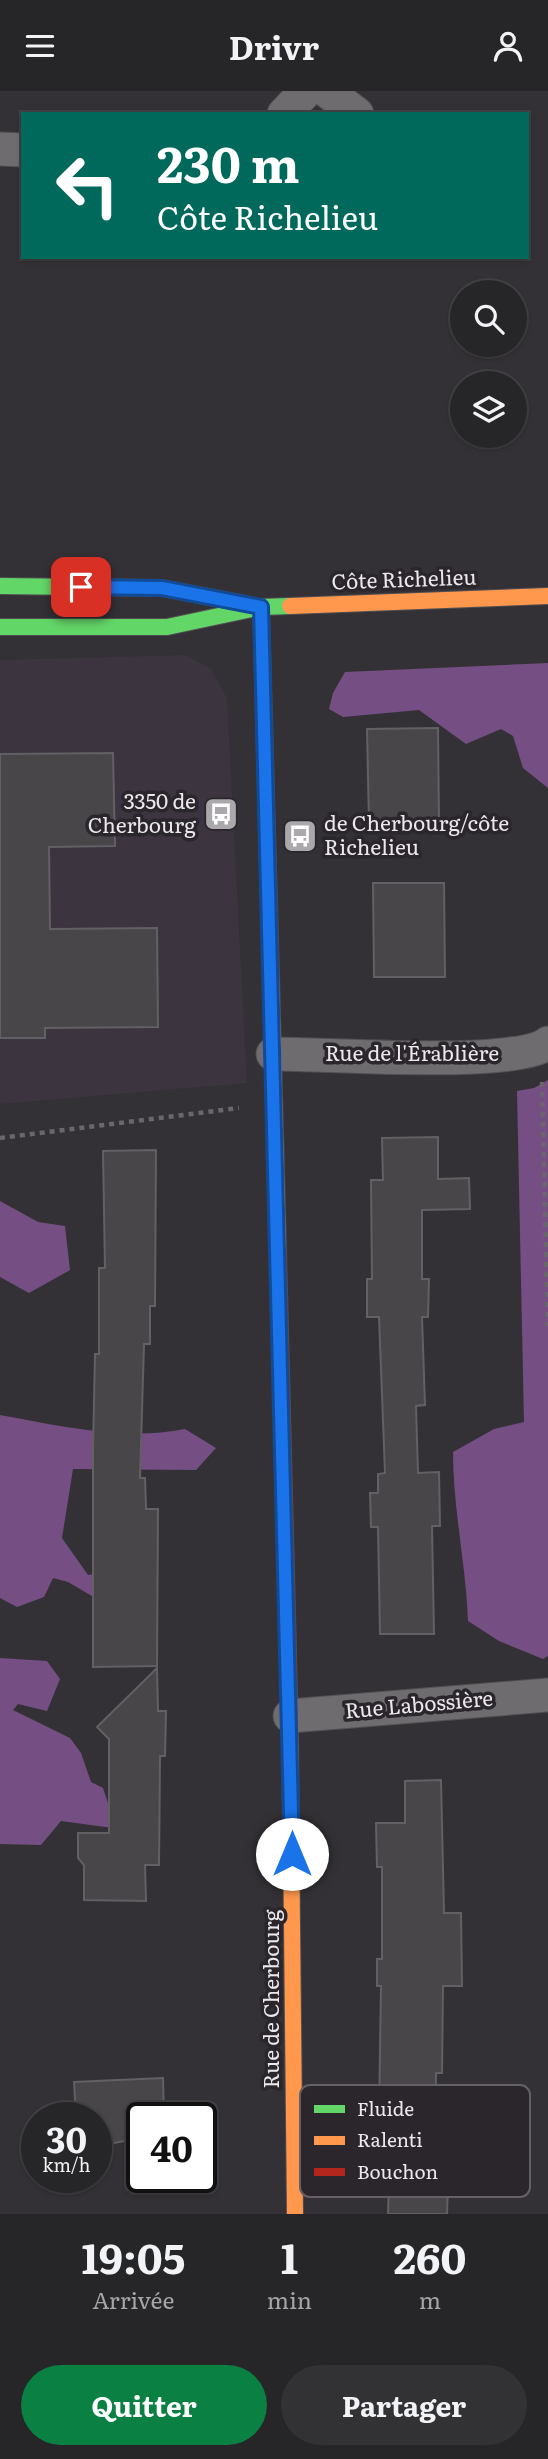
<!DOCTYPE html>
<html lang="fr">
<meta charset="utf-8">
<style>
:root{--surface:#262528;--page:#323134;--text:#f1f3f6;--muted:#a4a5a8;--line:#424245;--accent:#0b8043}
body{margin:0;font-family:Literata,serif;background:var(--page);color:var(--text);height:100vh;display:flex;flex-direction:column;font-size:26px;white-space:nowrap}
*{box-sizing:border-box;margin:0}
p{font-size:23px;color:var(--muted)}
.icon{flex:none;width:38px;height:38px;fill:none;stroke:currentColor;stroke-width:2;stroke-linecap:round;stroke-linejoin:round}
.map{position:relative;height:2123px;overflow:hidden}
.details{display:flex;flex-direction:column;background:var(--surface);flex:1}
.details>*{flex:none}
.top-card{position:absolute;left:21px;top:21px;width:508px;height:147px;border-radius:0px;box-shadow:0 2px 5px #0004,0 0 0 2px var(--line);background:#00695c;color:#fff;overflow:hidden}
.tools{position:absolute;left:450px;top:189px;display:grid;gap:14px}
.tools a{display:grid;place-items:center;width:77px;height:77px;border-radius:50%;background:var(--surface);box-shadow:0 2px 5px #0004,0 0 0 2px var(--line);font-size:35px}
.speed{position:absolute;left:21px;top:2011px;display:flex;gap:14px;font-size:35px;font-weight:700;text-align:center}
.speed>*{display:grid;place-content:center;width:91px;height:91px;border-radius:50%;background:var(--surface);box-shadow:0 2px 5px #0004,0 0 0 2px var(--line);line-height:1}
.speed small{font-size:18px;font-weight:400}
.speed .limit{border:4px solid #111;border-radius:10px;background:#fff;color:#111}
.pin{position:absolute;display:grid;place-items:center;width:60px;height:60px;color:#fff;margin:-30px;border-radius:14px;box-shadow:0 4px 10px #0006}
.me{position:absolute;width:77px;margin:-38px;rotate:0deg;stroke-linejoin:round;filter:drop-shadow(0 0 5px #0008)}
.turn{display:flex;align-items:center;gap:24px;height:147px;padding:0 21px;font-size:32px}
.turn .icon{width:91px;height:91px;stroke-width:2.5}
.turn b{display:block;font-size:49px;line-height:60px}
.eta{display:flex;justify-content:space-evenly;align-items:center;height:119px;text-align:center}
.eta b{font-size:42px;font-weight:700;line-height:49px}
.cta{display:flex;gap:14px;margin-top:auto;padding:14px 21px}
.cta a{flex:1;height:80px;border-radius:42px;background:var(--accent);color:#fff;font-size:28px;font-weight:700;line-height:80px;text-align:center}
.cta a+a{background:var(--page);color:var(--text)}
header{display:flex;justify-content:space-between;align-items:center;height:91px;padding:0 21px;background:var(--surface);font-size:32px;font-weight:700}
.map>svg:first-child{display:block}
</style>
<header><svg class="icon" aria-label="menu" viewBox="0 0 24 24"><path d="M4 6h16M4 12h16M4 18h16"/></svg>Drivr<svg class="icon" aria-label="person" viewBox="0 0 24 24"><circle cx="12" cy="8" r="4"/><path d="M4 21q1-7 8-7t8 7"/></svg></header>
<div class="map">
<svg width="548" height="2123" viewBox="0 0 548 2123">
<rect width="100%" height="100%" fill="#333135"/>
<path fill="#3c343f" d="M186 564 211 578 227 607 247 992 0 1013V569Z"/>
<g fill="#754f84">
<path d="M548 572V697L523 677 513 645 501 638 466 653 419 619 343 626 329 618 333 602 345 581Z"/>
<path d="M548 989V1565L543 1568 499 1550 468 1530C466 1473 453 1418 453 1361L494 1338 524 1331 517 1000 534 997Z"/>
<path d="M0 1110 38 1131 65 1135 70 1179 29 1202 0 1186Z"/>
<path d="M0 1324C60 1335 125 1350 185 1338L216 1357 196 1379 73 1378 62 1447 88 1484 126 1478 97 1508 68 1491 53 1487 44 1506 17 1516 0 1507Z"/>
<path d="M0 1567 47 1570 60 1588 47 1620 18 1613 13 1619 70 1647 81 1662 91 1691 103 1697 108 1712 126 1713 113 1737 61 1730 41 1754 0 1753Z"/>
</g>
<g fill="#484649" stroke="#626064" stroke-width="2">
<path d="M438 637 439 732H369L367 638Z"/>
<path d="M113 662 115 755 49 756 50 838 157 837 158 936 45 937V947H0V663Z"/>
<path d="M373 792H444L445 886H374Z"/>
<path d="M438 1046V1088L469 1087 470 1118 422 1119V1188H429L428 1226H422L425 1314 416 1315 418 1382 439 1381 440 1435H432L434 1543H380L378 1436H371L370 1402H378V1383L385 1382 379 1226H367V1188H372L371 1089H383L382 1047Z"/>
<path d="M156 1059 155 1215H150V1253H144L140 1387H145L146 1418H158L157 1575 93 1576V1360L95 1263H99V1177H105L103 1060Z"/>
<path d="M157 1577 158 1620H166L165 1665H160L159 1774H145L146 1810 84 1809V1774L78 1767V1742H109V1648L97 1636Z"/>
<path d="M441 1689 444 1822H461L462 1895H443L442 1982H436L435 2064H449L447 2123H388L391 2027 379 2026 381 1895H377V1868H382V1776H377L376 1732H405V1690Z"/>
<path d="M163 1987 164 2026H142V2047L108 2053 96 2042V2026H76L74 1991Z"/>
</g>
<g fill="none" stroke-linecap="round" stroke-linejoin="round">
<g stroke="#514f52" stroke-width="35">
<g id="street">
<path d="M327 0 357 23"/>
<path d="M284 23 306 0"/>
<path d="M0 58 23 59"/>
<path d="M273 963C323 963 517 977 548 952"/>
<path d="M290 1625 548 1604"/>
</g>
</g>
<g stroke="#514f52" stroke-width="18">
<g id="fast">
<path d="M0 495 162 497 246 513"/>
<path d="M0 536H167L261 516 290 515"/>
</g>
</g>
<g stroke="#514f52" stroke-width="18">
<g id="slow">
<path d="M290 515 548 505"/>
<path d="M271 885 278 1159"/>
<path d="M290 1642 295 2123"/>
</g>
</g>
<g stroke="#514f52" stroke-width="18">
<g id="jam">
<path d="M261 516 271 885"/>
<path d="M278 1159 290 1642"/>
</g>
</g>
<g stroke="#69676b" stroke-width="4.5" stroke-dasharray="5 5" stroke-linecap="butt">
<path d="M542 991 548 1235"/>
<path d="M0 1047 239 1017"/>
</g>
<use href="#street" stroke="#6e6c6f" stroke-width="33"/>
<use href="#fast" stroke="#63d668" stroke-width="16"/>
<use href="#slow" stroke="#ff974d" stroke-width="16"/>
<use href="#jam" stroke="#b3261e" stroke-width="16"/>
</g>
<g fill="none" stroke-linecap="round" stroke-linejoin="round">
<g stroke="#114b97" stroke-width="18">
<path id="route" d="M81 496 162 497 261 516 292 1763"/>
</g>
<use href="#route" stroke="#1a73e8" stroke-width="12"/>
</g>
<defs>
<g id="bus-square" transform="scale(1.75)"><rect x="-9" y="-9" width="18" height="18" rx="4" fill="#aba8ac" stroke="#2a262c"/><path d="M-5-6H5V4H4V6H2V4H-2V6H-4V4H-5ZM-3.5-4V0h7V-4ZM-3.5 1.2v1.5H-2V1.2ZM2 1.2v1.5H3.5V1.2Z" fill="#fff"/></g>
</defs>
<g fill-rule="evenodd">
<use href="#bus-square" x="221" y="723"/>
<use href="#bus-square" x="300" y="745"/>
</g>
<g text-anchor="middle" stroke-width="7" stroke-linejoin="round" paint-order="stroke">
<g font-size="21" fill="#ebe8ec" stroke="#2a262c">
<text transform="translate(404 489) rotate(-2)" y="7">Côte Richelieu</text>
<text x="412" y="970">Rue de l'Érablière</text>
<text transform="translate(419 1614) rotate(-5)" y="7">Rue Labossière</text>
<text transform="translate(272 1908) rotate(-90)" y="7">Rue de Cherbourg</text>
</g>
<g font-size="21" fill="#ebe8ec" stroke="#2a262c" text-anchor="end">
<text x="196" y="718">3350 de<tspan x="196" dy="24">Cherbourg</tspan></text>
<text x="324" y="740" text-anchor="start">de Cherbourg/côte<tspan x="324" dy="24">Richelieu</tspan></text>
</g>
</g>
<rect x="300" y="1994" width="230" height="112" rx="10" fill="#2a262c" stroke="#646066" stroke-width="2"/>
<rect x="314" y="2014" width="31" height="8" fill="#63d668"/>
<rect x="314" y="2045" width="31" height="9" fill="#ff974d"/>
<rect x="314" y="2077" width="31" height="8" fill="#b3261e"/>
<g font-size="19" fill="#ebe8ec">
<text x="357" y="2025">Fluide</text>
<text x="357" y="2056">Ralenti</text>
<text x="357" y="2088">Bouchon</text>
</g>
</svg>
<div class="tools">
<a><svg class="icon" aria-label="search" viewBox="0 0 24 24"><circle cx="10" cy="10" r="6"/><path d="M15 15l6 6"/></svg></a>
<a><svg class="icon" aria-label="layers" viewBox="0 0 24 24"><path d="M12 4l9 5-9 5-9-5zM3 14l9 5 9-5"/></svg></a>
</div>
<div class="speed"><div>30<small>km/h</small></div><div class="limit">40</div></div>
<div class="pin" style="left:81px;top:496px;background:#d93025"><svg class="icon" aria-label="arrive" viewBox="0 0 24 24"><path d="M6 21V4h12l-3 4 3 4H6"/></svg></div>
<svg class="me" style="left:292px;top:1763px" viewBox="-20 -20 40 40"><circle r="19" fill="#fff"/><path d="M0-13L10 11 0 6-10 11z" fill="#1a73e8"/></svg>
<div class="top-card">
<div class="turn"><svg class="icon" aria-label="left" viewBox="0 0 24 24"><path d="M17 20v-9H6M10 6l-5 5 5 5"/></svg><div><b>230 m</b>Côte Richelieu</div></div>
</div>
</div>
<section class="details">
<div class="eta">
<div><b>19:05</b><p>Arrivée</p></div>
<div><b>1</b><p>min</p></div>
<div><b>260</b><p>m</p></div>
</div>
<div class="cta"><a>Quitter</a><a>Partager</a></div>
</section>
